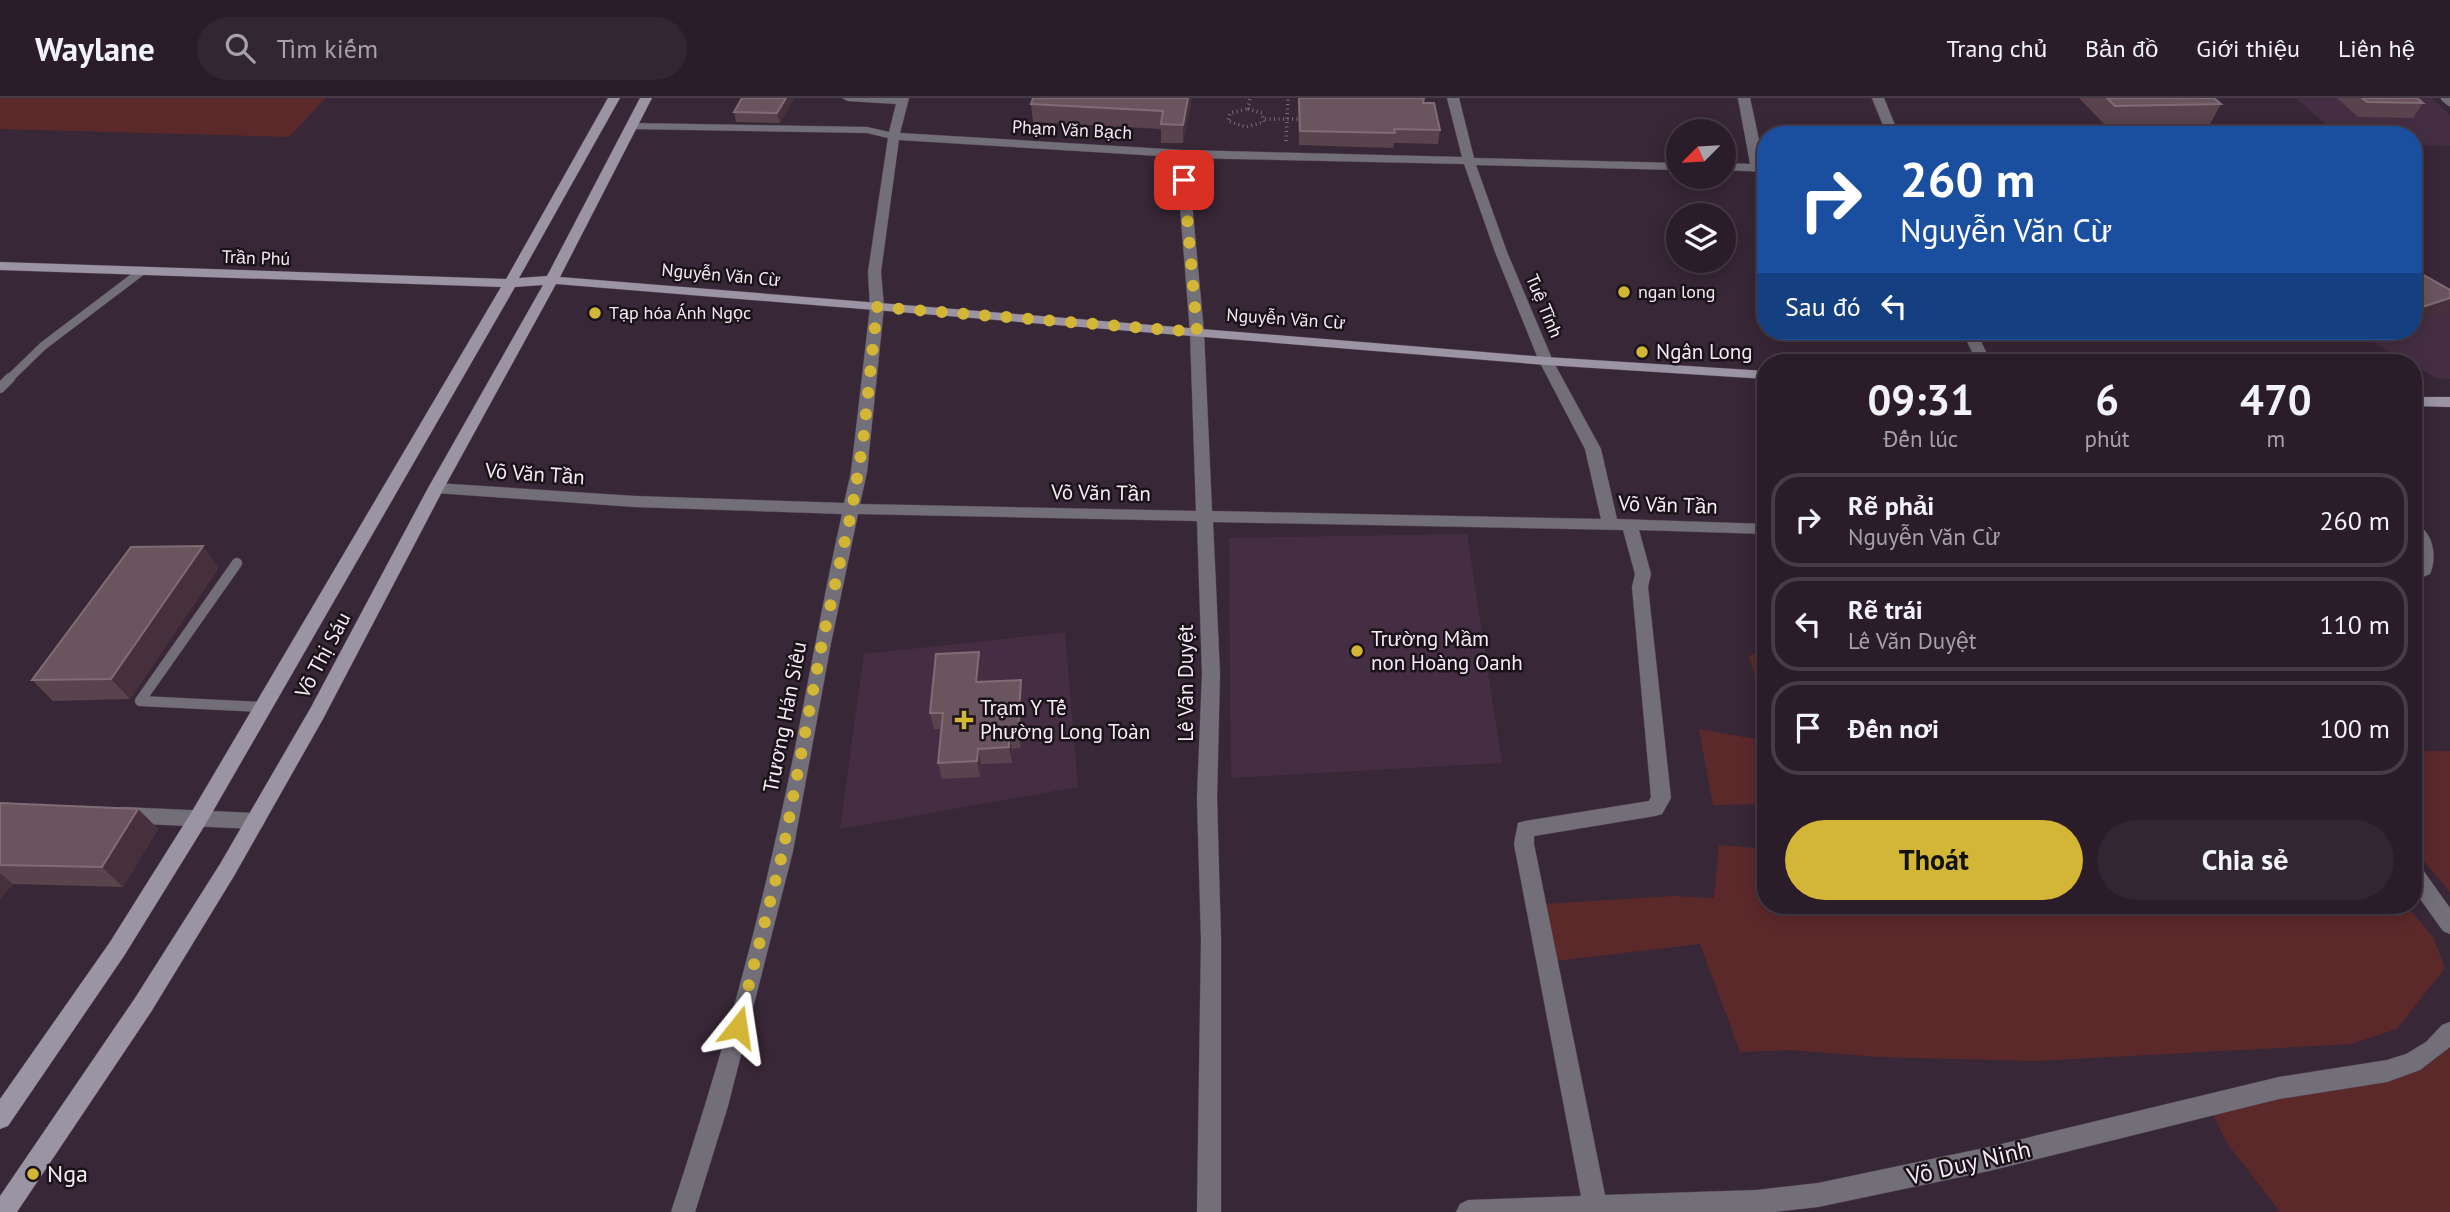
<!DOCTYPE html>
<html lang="vi">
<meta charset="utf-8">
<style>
:root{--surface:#2a1d29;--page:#322631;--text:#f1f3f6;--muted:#a5a2a8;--line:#463b46;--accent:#d3b635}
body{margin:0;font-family:"PT Sans",sans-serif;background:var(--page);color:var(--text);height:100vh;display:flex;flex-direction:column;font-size:26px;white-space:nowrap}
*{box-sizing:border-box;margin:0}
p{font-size:23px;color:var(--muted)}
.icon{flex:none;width:38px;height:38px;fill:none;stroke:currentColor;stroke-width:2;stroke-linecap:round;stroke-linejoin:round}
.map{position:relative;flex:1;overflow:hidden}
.sheet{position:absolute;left:1757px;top:256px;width:665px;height:560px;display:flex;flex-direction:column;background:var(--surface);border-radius:28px;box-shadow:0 4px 18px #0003,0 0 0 2px var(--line)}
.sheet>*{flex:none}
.banner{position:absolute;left:1757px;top:28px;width:665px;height:214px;border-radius:28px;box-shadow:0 4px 18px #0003,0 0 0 2px var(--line);background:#1a4fa0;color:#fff;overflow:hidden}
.needle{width:46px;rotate:246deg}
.tools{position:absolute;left:1666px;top:21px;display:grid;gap:14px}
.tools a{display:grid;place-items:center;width:70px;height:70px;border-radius:50%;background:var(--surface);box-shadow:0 4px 18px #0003,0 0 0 2px var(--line);font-size:35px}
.pin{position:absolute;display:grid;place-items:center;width:60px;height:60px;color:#fff;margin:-30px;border-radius:14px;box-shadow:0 4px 10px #0006}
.me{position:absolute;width:77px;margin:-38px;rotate:15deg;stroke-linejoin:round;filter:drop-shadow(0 0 5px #0008)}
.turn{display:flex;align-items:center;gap:24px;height:147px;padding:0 28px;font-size:32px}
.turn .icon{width:91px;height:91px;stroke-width:2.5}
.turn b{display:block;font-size:49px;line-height:60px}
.then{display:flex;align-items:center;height:66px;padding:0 28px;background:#0003;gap:14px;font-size:26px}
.eta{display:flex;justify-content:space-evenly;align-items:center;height:119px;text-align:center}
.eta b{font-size:42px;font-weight:700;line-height:49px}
.button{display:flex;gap:14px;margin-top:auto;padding:14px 28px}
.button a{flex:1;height:80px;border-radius:42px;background:var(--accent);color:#111;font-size:28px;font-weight:700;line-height:80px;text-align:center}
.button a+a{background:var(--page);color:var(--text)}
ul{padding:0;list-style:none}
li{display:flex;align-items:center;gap:21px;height:94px;margin:0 14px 10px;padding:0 14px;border:4px solid var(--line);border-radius:28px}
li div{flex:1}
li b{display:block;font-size:26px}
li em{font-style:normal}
header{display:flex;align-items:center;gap:42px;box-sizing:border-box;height:98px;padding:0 35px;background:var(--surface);border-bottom:2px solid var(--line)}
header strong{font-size:33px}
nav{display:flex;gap:38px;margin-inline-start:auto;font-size:24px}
.search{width:490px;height:63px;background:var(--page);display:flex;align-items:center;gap:18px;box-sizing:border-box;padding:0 24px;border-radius:38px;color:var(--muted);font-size:26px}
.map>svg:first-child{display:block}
</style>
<header>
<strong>Waylane</strong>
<div class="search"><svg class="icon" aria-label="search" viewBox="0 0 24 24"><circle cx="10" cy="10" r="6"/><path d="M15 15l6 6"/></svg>Tìm kiếm</div>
<nav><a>Trang chủ</a><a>Bản đồ</a><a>Giới thiệu</a><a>Liên hệ</a></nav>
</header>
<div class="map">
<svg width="2450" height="1114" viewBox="0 0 2450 1114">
<rect width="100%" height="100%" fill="#382737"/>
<g fill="#452e43">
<path d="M2296 0H2432L2450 17V48L2413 47V37H2338Z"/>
<path d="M2413 176 2450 198V281L2436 280 2413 267V264H2408L2353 233H2413Z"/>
<path d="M1467 436 1502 665 1231 680 1229 440Z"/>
<path d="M1065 534 1078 689 840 731 864 556Z"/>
</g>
<g fill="#5c292b">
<path d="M0 0H326L289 39 0 31Z"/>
<path d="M1766 549V593L1754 576 1749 558Z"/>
<path d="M1699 631 1766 643V706L1713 707Z"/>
<path d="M2413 639 2423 653H2450V794L2413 750Z"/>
<path d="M1719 747 1766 751V807H2406L2433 839 2445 870 2397 931 2351 946 2035 963 1879 959 1791 952 1740 954 1700 846 1555 863 1544 806 1674 798 1714 800Z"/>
<path d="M2450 945V1114H2280L2227 1045 2213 1016Z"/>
</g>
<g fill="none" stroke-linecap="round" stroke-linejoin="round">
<g stroke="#534252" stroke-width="9">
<g id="service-far1">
<path d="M2445 0 2450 4"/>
<path d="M8 282 43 248 142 173"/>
</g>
</g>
<g stroke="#534252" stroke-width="11">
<g id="service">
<path d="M0 290 10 280"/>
<path d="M237 465 140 603 263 609"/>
</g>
</g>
<g stroke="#534252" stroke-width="1">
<g id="minor">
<path d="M842 0H909L900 35 1182 52 1462 59 1447 0H1459L1474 60 1678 65V72L1476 67 1507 154 1553 263 1601 351 1617 421 1766 426V436L1639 432 1651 476 1648 489 1671 700 1662 716 1655 718 1534 738V746L1605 1097 1757 1092 1818 1085 1989 1049 2279 979 2387 962 2406 956 2426 944 2442 927 2450 924V949L2420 972 2387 984 2279 1001 1989 1073 1818 1109 1774 1114H1456L1460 1106 1468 1102 1581 1098 1514 746 1518 725 1525 723 1649 703 1651 699 1632 489 1635 476 1623 432 1213 424 1220 576 1217 700 1221 842V1114H1197L1201 842 1197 700 1202 576 1197 423 858 416 831 545 793 753 728 1008 695 1114H671C710 995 746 875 773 753 799 641 817 528 842 416L635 409 436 395 428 390 436 385 635 398 844 405 851 374 870 209 868 174 888 40 867 35 632 31 626 28 632 25 867 29 889 34 896 6 848 3ZM899 42 1176 59 1190 234 1196 413 860 406 867 374 884 209 881 174ZM1188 60 1464 66 1495 154 1539 263 1585 351 1601 421 1212 413 1204 234Z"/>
<path d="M1738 0H1750L1766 74 1724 72V65L1750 66Z"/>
<path d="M1872 0H1884L1899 37H1887Z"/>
<path d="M1962 233H1976L1991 264H1977Z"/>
<path d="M2413 425C2433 431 2438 459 2430 476L2413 483V470L2417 469C2419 453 2413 440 2413 425Z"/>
<path d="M122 709 255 715 262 717 265 723 262 729 255 731 122 725 115 723 112 717 115 711Z"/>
<path d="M2413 766 2420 768 2450 810V836L2443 833 2413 791Z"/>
</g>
</g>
<g stroke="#534252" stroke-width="1">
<g id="secondary">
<path d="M608 0H620L519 180 547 178 640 0H652L560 179 1546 259 1766 273V281L1546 267 556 186 444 390 323 621 234 778 151 914 17 1114H0V1098L135 900 220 766 310 611 428 390 543 187 515 189 205 727 124 858 8 1028 0 1031V1001L110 844 191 715 501 189 0 172V164L506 181Z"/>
<path d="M2413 299H2450V309L2413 308Z"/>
</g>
</g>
<g stroke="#7b6c7a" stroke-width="3.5" stroke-dasharray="1 3.5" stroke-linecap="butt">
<path d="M1248 11 1262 15 1264 24 1246 29 1228 23 1230 15Z"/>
<path d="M1248 11 1250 0"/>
<path d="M1265 21H1302"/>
<path d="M1286 43 1288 0"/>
</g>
<use href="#service-far1" stroke="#736f79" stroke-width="8"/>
<use href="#service" stroke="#736f79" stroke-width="10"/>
<use href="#minor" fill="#736f79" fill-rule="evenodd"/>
<use href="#secondary" fill="#9a94a4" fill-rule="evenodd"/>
</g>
<g fill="#59434c">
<path d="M742 0H794L780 25 736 24 734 14Z"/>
<path d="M1192 0 1183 45H1161V31L1033 24 1031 6Z"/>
<path d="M1298 0H1424L1423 5 1440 32 1438 46 1394 45 1393 50 1299 47Z"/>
<path d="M2079 0H2214L2221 6 2210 26 2105 27Z"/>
<path d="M2337 0H2417L2423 5 2413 20 2358 19Z"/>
<path d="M219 469 130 601 53 603 32 582Z"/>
<path d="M982 570 981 584 1023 598 1021 650 1012 651V665L981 666 980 679 942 681 938 665 941 631H934L930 615Z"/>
<path d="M0 705 138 711 158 731 123 789 13 786 0 801Z"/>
</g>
<g fill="#45303c">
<path d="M786 0H794L780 25 777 15Z"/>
<path d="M1188 0H1192L1183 45V27Z"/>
<path d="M2450 200V210L2448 213 2413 224V212Z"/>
<path d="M203 448 219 469 130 601 111 581Z"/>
<path d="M979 554 982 570 980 600 976 584Z"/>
<path d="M1021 582 1023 598 1021 650 1018 635Z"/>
<path d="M1009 635 1012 651V665L1009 649Z"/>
<path d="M978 651 981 666 980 679 977 663Z"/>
<path d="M138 711 158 731 123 789 102 769Z"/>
<path d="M0 775 13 786 0 801Z"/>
</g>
<g fill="#6a555e" stroke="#806c76" stroke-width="2">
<path d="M742 0H786L777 15 734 14Z"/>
<path d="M1033 0H1188L1183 27 1161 26 1163 13 1031 6Z"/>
<path d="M1299 0H1424L1423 5H1434L1440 32 1394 31 1395 35 1300 33Z"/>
<path d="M2107 0H2214L2221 6 2115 8Z"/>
<path d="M2362 0H2417L2423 5 2367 4Z"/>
<path d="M2413 171 2450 192V200L2413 212Z"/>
<path d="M203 448 111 581 32 582 131 449Z"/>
<path d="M979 554 976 584 1021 582 1018 635H1009V649L978 651 977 663 938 665 943 615H930L936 556Z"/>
<path d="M0 705 138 711 102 769 0 767Z"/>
</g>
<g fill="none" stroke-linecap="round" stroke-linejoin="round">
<path stroke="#d3b635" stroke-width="12" stroke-dasharray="0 21.6" d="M738 929 783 753 822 545 852 411 863 344 877 209 1197 234 1184 82"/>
</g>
<g fill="#d3b635" stroke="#1b131a" stroke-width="2.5">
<circle cx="1624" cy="194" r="7"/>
<circle cx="595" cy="215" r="7"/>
<circle cx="1642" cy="254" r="7"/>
<circle cx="1357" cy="553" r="7"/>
<path d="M960.5 611.5h7v7h7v7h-7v7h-7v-7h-7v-7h7z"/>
<circle cx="33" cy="1076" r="7"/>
</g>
<g text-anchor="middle" stroke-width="5" stroke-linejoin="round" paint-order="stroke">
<g font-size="18" fill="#f6ebf5" stroke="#1b131a">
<text transform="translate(1072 32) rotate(3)" y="6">Phạm Văn Bạch</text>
<text transform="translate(256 160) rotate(2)" y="6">Trần Phú</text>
<text transform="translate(721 177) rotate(5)" y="6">Nguyễn Văn Cừ</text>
<text transform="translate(1544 208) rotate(67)" y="6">Tuệ Tĩnh</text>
<text transform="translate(1286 221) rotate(4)" y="6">Nguyễn Văn Cừ</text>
</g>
<g font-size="18" fill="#f6ebf5" stroke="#1b131a" text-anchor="start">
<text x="1638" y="200">ngan long</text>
<text x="609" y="221">Tạp hóa Ánh Ngọc</text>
</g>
<g font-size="21" fill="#f6ebf5" stroke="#1b131a" text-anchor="start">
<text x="1656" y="261">Ngân Long</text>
<text x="1371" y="548">Trường Mầm<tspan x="1371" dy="24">non Hoàng Oanh</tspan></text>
<text x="980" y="617">Trạm Y Tế<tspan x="980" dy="24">Phường Long Toàn</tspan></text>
</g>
<g font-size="21" fill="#f6ebf5" stroke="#1b131a">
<text transform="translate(535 376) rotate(4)" y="7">Võ Văn Tần</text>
<text transform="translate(1101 395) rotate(1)" y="7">Võ Văn Tần</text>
<text transform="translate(1668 407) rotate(2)" y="7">Võ Văn Tần</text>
<text transform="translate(323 557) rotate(-62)" y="7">Võ Thị Sáu</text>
<text transform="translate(1186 585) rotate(-90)" y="7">Lê Văn Duyệt</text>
<text transform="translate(785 619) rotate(-79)" y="7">Trương Hán Siêu</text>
</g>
<g font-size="24" fill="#f6ebf5" stroke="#1b131a">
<text transform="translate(1969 1065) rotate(-13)" y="8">Võ Duy Ninh</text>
</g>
<g font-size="24" fill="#f6ebf5" stroke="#1b131a" text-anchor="start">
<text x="47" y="1084">Nga</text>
</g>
</g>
</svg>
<div class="tools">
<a><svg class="needle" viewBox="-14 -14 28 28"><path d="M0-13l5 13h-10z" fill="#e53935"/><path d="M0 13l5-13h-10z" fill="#a5a2a8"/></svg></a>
<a><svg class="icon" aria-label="layers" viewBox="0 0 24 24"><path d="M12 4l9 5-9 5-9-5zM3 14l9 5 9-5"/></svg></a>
</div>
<div class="pin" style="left:1184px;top:82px;background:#d93025"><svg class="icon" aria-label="arrive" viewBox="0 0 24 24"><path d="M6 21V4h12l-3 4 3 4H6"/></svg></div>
<svg class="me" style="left:738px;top:929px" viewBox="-20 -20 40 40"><path d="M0-17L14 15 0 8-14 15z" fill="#d3b635" stroke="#fff" stroke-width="4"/></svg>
<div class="banner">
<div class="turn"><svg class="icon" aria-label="right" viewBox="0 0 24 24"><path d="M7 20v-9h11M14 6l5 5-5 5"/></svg><div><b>260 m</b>Nguyễn Văn Cừ</div></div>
<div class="then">Sau đó<svg class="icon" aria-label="left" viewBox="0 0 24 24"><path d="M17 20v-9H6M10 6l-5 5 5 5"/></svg></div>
</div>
<section class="sheet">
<div class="eta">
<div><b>09:31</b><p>Đến lúc</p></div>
<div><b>6</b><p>phút</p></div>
<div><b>470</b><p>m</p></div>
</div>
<ul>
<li><svg class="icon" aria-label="right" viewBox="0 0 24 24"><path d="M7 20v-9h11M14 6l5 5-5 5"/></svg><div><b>Rẽ phải</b><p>Nguyễn Văn Cừ</p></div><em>260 m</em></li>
<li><svg class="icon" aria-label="left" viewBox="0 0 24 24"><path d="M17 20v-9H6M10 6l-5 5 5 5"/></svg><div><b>Rẽ trái</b><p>Lê Văn Duyệt</p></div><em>110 m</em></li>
<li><svg class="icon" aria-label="arrive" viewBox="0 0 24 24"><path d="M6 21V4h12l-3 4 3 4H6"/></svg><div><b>Đến nơi</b></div><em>100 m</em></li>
</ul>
<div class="button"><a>Thoát</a><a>Chia sẻ</a></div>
</section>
</div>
